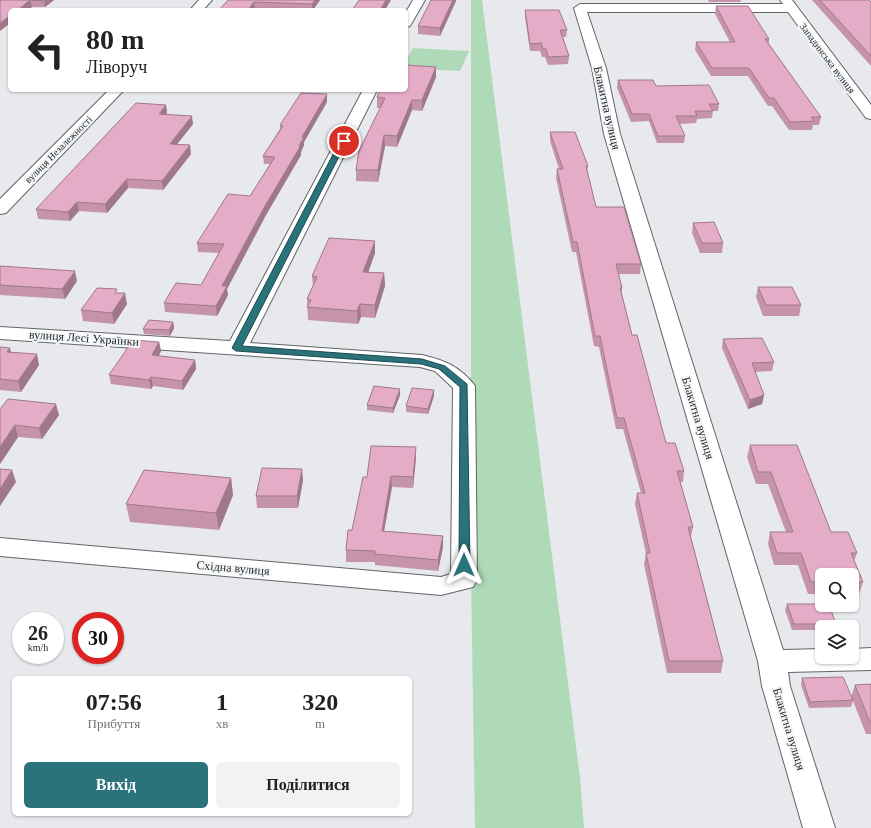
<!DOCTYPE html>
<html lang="uk">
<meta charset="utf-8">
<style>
:root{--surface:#fff;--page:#f2f2f2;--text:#222;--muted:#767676;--accent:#2a737b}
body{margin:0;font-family:Georgia,serif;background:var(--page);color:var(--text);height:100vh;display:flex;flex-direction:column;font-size:15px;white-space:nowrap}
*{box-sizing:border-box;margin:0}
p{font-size:13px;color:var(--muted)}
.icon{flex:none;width:22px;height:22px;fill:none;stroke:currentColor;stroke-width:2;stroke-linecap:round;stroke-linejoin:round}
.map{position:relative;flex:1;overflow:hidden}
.side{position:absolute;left:12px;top:676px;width:400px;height:140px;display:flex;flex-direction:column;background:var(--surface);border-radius:6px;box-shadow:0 1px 3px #0004}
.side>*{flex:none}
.hud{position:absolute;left:8px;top:8px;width:400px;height:84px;border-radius:6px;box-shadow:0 1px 3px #0004;background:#fff;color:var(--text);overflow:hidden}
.fabs{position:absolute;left:815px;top:568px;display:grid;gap:8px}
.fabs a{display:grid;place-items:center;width:44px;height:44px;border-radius:6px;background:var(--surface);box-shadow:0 1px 3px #0004;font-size:20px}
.speed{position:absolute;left:12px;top:612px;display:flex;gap:8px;font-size:20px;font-weight:700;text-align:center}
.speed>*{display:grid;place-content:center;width:52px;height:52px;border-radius:50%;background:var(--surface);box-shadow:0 1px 3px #0004;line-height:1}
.speed small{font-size:10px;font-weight:400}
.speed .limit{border:6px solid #d22;background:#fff;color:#111}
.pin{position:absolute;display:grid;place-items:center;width:34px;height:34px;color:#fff;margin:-17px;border:2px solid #fff;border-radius:50%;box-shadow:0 1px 4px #0007}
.me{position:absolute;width:44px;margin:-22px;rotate:0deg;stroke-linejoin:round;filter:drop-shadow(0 0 3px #0008)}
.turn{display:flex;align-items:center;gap:14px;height:84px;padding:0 12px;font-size:18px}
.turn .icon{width:52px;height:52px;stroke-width:2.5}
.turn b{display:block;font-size:28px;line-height:34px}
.eta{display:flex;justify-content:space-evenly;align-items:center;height:68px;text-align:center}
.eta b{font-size:24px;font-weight:700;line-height:28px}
.action{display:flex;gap:8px;margin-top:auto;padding:8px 12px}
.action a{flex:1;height:46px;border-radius:6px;background:var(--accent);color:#fff;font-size:16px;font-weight:700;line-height:46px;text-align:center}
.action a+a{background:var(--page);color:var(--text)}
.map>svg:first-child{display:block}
</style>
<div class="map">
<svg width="871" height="828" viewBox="0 0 871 828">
<rect width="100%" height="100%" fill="#e7e9ec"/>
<g fill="#aedab8">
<path d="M471 0H482L580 778 584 828H475L471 575Z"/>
<path d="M413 48 469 51 460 71 406 68V61Z"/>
</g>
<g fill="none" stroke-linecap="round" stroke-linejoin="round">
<g stroke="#626567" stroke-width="2">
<g id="minor">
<path d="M199 0H212L203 10H190Z"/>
<path d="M413 0H425L410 26 406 27V12Z"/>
<path d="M780 0H792L871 105V119L866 118 788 12H587L606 68 620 134 783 650 822 649V657H852V649L871 648V670L788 672 790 686 835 828H803L762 686 758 661 604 134 592 68 574 8 580 4H783Z"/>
<path d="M109 90H124L6 213 0 214V199Z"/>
<path d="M363 90H377L250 343 422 355C444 360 461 367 475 386L477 580 473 587 441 595 0 556V538L441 577 451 574 453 388 435 371 420 367 0 339V327L230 341Z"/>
</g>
</g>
<use href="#minor" fill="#fff" fill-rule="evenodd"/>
</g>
<g fill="#c594ab">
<path d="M0 0H54L45 7H32L27 10H10V23L0 31Z"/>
<path d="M228 0H320L313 10H287L255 9Z"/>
<path d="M708 0H741L740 2H709Z"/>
<path d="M812 0H869L871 2V66Z"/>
<path d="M456 1 440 36 418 34V26Z"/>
<path d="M716 6 769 39V44L821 117 819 125H813L812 130H789L772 106H768L748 76H711L695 50 696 42H730L715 14Z"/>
<path d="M525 10 567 30 566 37H563L569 56 568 64 548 65 545 57H542L540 51H530L525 17Z"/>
<path d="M436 77 422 111 412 110 397 147 385 146 378 182 356 181V170L380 108H377V97Z"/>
<path d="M618 80 656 86 719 104 718 111H713L712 118 697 119 696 123 679 124 685 136 684 143H657L649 121 631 122 617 88Z"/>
<path d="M327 102 304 142V145L301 152V155L266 215 227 289 228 295 217 316 165 312 164 303 201 285 219 253 198 252 197 243 250 196 270 164H264L263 156 280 129V125Z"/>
<path d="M166 105 167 113 166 114 193 124 177 144 191 154 163 190 128 188 107 213 79 211 70 221 38 219 36 209Z"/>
<path d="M550 132 588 166 587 171 596 207 641 264 640 274H619L622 288V294L632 335 666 443 684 471 683 482H680L693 527 691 537 723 661 721 673H667L644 564 646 553 635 504 637 493H641L623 429H616L599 347 594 346 576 252H572L556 178 557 169H559L550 141Z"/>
<path d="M693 223 723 243 722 253H700L692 233Z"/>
<path d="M375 253 368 272 384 273 385 286 375 318 361 317 358 324 308 320 307 299 313 286 312 276Z"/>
<path d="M0 266 77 281 65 299 0 295Z"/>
<path d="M758 287 801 305 799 316H763L756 297Z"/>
<path d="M118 293 127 304 114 324 83 321 81 310Z"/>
<path d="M173 322 174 328 170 336 144 334 143 329Z"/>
<path d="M723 339 774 362 772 371 755 372 764 395 762 404 748 409 722 348Z"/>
<path d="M159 342 161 351 159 356 195 360 196 369 183 390 153 386 151 389 111 384 109 375Z"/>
<path d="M0 347 39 365 21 392 0 390Z"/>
<path d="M434 390V396L428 414 406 412V406Z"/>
<path d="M400 395 393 413 367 410V405Z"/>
<path d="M0 409 59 415 42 439 18 437 0 464Z"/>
<path d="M750 445 831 532 857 553 854 561 863 582 859 594H852V575H822V594H808L798 565H774L768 544 770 532H786L768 484H756L747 457Z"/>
<path d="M416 458 413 488 392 487 384 531 443 536V547L438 571 375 565V562H346V550L352 530 367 477Z"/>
<path d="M231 478 233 495 219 530 130 522 126 504Z"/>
<path d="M303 480 298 508H257L256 496Z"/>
<path d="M787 604 836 624 835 627H822V630H792L785 610Z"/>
<path d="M802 678 851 697 855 685 871 684V734H866L853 701 851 707 809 708 801 685Z"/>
</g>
<g fill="#a0788b">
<path d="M30 0 32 7 27 10H18Z"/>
<path d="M45 0H54L45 7 44 1Z"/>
<path d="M315 0H320L313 10H312V4Z"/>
<path d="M386 0H391L385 10H380Z"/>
<path d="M453 0H456V1L440 36V28Z"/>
<path d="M254 2 255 9 254 10H248Z"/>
<path d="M10 16V23L0 31V23Z"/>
<path d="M436 67V77L422 111V100Z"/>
<path d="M327 94V102L304 142V145L301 152V155L266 215 227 289 228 295 217 316 216 306 222 286 265 206 299 146 302 137Z"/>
<path d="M412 100V110L397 147V136Z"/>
<path d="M166 105 167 113 160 122 159 114Z"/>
<path d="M192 116 193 124 171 152 170 144Z"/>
<path d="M384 135 385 146 378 182V170Z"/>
<path d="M190 145 191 154 163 190 162 181Z"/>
<path d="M127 179 128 188 107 213 105 204Z"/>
<path d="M77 202 79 211 70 221 68 212Z"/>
<path d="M375 241V253L364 284 363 272Z"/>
<path d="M75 271 77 281 65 299 62 289Z"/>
<path d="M384 273 385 286 375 318V305Z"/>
<path d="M125 293 127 304 114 324 112 313Z"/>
<path d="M360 304 361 317 358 324 357 311Z"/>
<path d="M173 322 174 328 170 336 169 330Z"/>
<path d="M159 342 161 351 154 364 152 355Z"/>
<path d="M10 348 13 359 7 352Z"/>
<path d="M37 354 39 365 21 392 18 381Z"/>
<path d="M195 360 196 369 183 390 182 381Z"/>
<path d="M151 377 153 386 151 389 149 380Z"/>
<path d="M400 389V395L393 413V408Z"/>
<path d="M434 390V396L428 414V409Z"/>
<path d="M764 395 762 404 748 409 750 400Z"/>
<path d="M56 404 59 415 42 439 39 428Z"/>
<path d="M15 425 18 437 0 464V447Z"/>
<path d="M416 447V458L413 488V477Z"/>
<path d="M302 469 303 480 298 508 297 496Z"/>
<path d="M12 470 16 482 0 506V489Z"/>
<path d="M391 476 392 487 382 542V531Z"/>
<path d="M231 478 233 495 219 530 216 513Z"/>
<path d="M443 536V547L438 571V560Z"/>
</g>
<g fill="#e5acc7" stroke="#a0788b">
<path d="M0 0H45L44 1 30 0 18 10H10V16L0 23Z"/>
<path d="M228 0H315L312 4 254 2 248 10H219Z"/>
<path d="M359 0H386L380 10H352Z"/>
<path d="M431 0H453L440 28 418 26Z"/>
<path d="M820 0H869L871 2V56Z"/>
<path d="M716 6H748L769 39H765L821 117H811L814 121 790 122 774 98H769L749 68H712L696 42H735Z"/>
<path d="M525 10H559L567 30H560L569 56 548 57 546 49H543L541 43 530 44Z"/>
<path d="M406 65 436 67 422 100H412L397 136 384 135 378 170H356L359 151 385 98 377 97 380 90H406Z"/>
<path d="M618 80H653L656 86 709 85 719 104H709L713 111H695L697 116H676L685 136H658L649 114H632Z"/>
<path d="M301 93 327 94 302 137H304L299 146 300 147 265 206 222 286H227L216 306 164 303 176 283 201 285 224 244 197 243 228 194 250 196 275 157 263 156 283 126 280 125Z"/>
<path d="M136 103 166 105 159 114 192 116 170 144 190 145 162 181 127 179 105 204 77 202 68 212 36 209Z"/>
<path d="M550 132H575L588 166H586L596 207H624L641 264H616L622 288H620L632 335H637L666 443H675L684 471H677L693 527H688L723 661H669L646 553H650L637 493H645L624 418H617L600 336H595L577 242H573L557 169H563Z"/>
<path d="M714 222 723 243H702L693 223Z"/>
<path d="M329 238 375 241 363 272 384 273 375 305 360 304 357 311 307 307 311 300 307 299 317 277 312 276Z"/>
<path d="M0 266 75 271 62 289 0 285Z"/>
<path d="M758 287H792L801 305H766Z"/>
<path d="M97 288 117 289 115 293H125L112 313 81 310Z"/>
<path d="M149 320 173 322 169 330 143 329Z"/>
<path d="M762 338 774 362 752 363 764 395 750 400 723 339Z"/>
<path d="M133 340 159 342 152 355 195 360 182 381 151 377 149 380 109 375Z"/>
<path d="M0 347 10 348 7 352 37 354 18 381 0 379Z"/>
<path d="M374 386 400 389 393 408 367 405Z"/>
<path d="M412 388 434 390 428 409 406 406Z"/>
<path d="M8 399 56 404 39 428 15 425 0 447V409Z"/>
<path d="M750 445H797L831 532H848L857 553H851L863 582H852V575H822V582H811L801 553H777L770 532H793L771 472H758Z"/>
<path d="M371 446 416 447 413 477 391 476 382 531 443 536 438 560 375 554V551L346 550 348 530H352L363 477H367Z"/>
<path d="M262 468 302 469 297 496H256Z"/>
<path d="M0 469 12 470 0 489Z"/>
<path d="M144 470 231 478 216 513 126 504Z"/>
<path d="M787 604H822V605H829L836 624H794Z"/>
<path d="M843 677 853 700 810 702 802 678Z"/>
<path d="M871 684V722H870L855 685Z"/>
</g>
<path fill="#2a737b" stroke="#1b4b50" d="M344 139 347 141 242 346 422 359 445 366 467 384 470 565 464 569 459 565 460 387 439 369 421 364 236 351 232 348 340 141Z"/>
<g text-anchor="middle" stroke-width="4" stroke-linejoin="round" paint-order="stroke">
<g font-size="10" fill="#262728" stroke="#f4f7f9">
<text transform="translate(828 58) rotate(53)" y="4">Западинська вулиця</text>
<text transform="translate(58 149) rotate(-45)" y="4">вулиця Незалежності</text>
</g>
<g font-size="12" fill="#262728" stroke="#f4f7f9">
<text transform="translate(607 108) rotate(77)" y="4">Блакитна вулиця</text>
<text transform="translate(84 338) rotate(4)" y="4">вулиця Лесі Українки</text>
<text transform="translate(698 418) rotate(73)" y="4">Блакитна вулиця</text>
<text transform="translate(233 568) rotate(5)" y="4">Східна вулиця</text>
<text transform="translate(789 729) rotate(73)" y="4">Блакитна вулиця</text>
</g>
</g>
</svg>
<div class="fabs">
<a><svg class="icon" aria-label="search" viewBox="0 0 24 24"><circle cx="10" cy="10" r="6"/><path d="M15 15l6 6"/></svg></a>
<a><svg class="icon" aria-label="layers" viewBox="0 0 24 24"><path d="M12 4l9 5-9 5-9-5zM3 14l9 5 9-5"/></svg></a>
</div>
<div class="speed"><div>26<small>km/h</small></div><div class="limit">30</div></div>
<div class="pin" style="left:344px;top:141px;background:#d93025"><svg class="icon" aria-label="arrive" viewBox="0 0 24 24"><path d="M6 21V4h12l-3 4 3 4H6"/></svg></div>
<svg class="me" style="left:464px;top:565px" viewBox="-20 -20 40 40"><path d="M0-17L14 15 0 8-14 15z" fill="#2a737b" stroke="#fff" stroke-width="4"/></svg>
<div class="hud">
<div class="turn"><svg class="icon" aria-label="left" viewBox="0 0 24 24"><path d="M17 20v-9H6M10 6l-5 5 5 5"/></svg><div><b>80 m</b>Ліворуч</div></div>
</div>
<section class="side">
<div class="eta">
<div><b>07:56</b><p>Прибуття</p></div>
<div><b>1</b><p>хв</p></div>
<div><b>320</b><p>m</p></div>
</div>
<div class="action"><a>Вихід</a><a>Поділитися</a></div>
</section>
</div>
